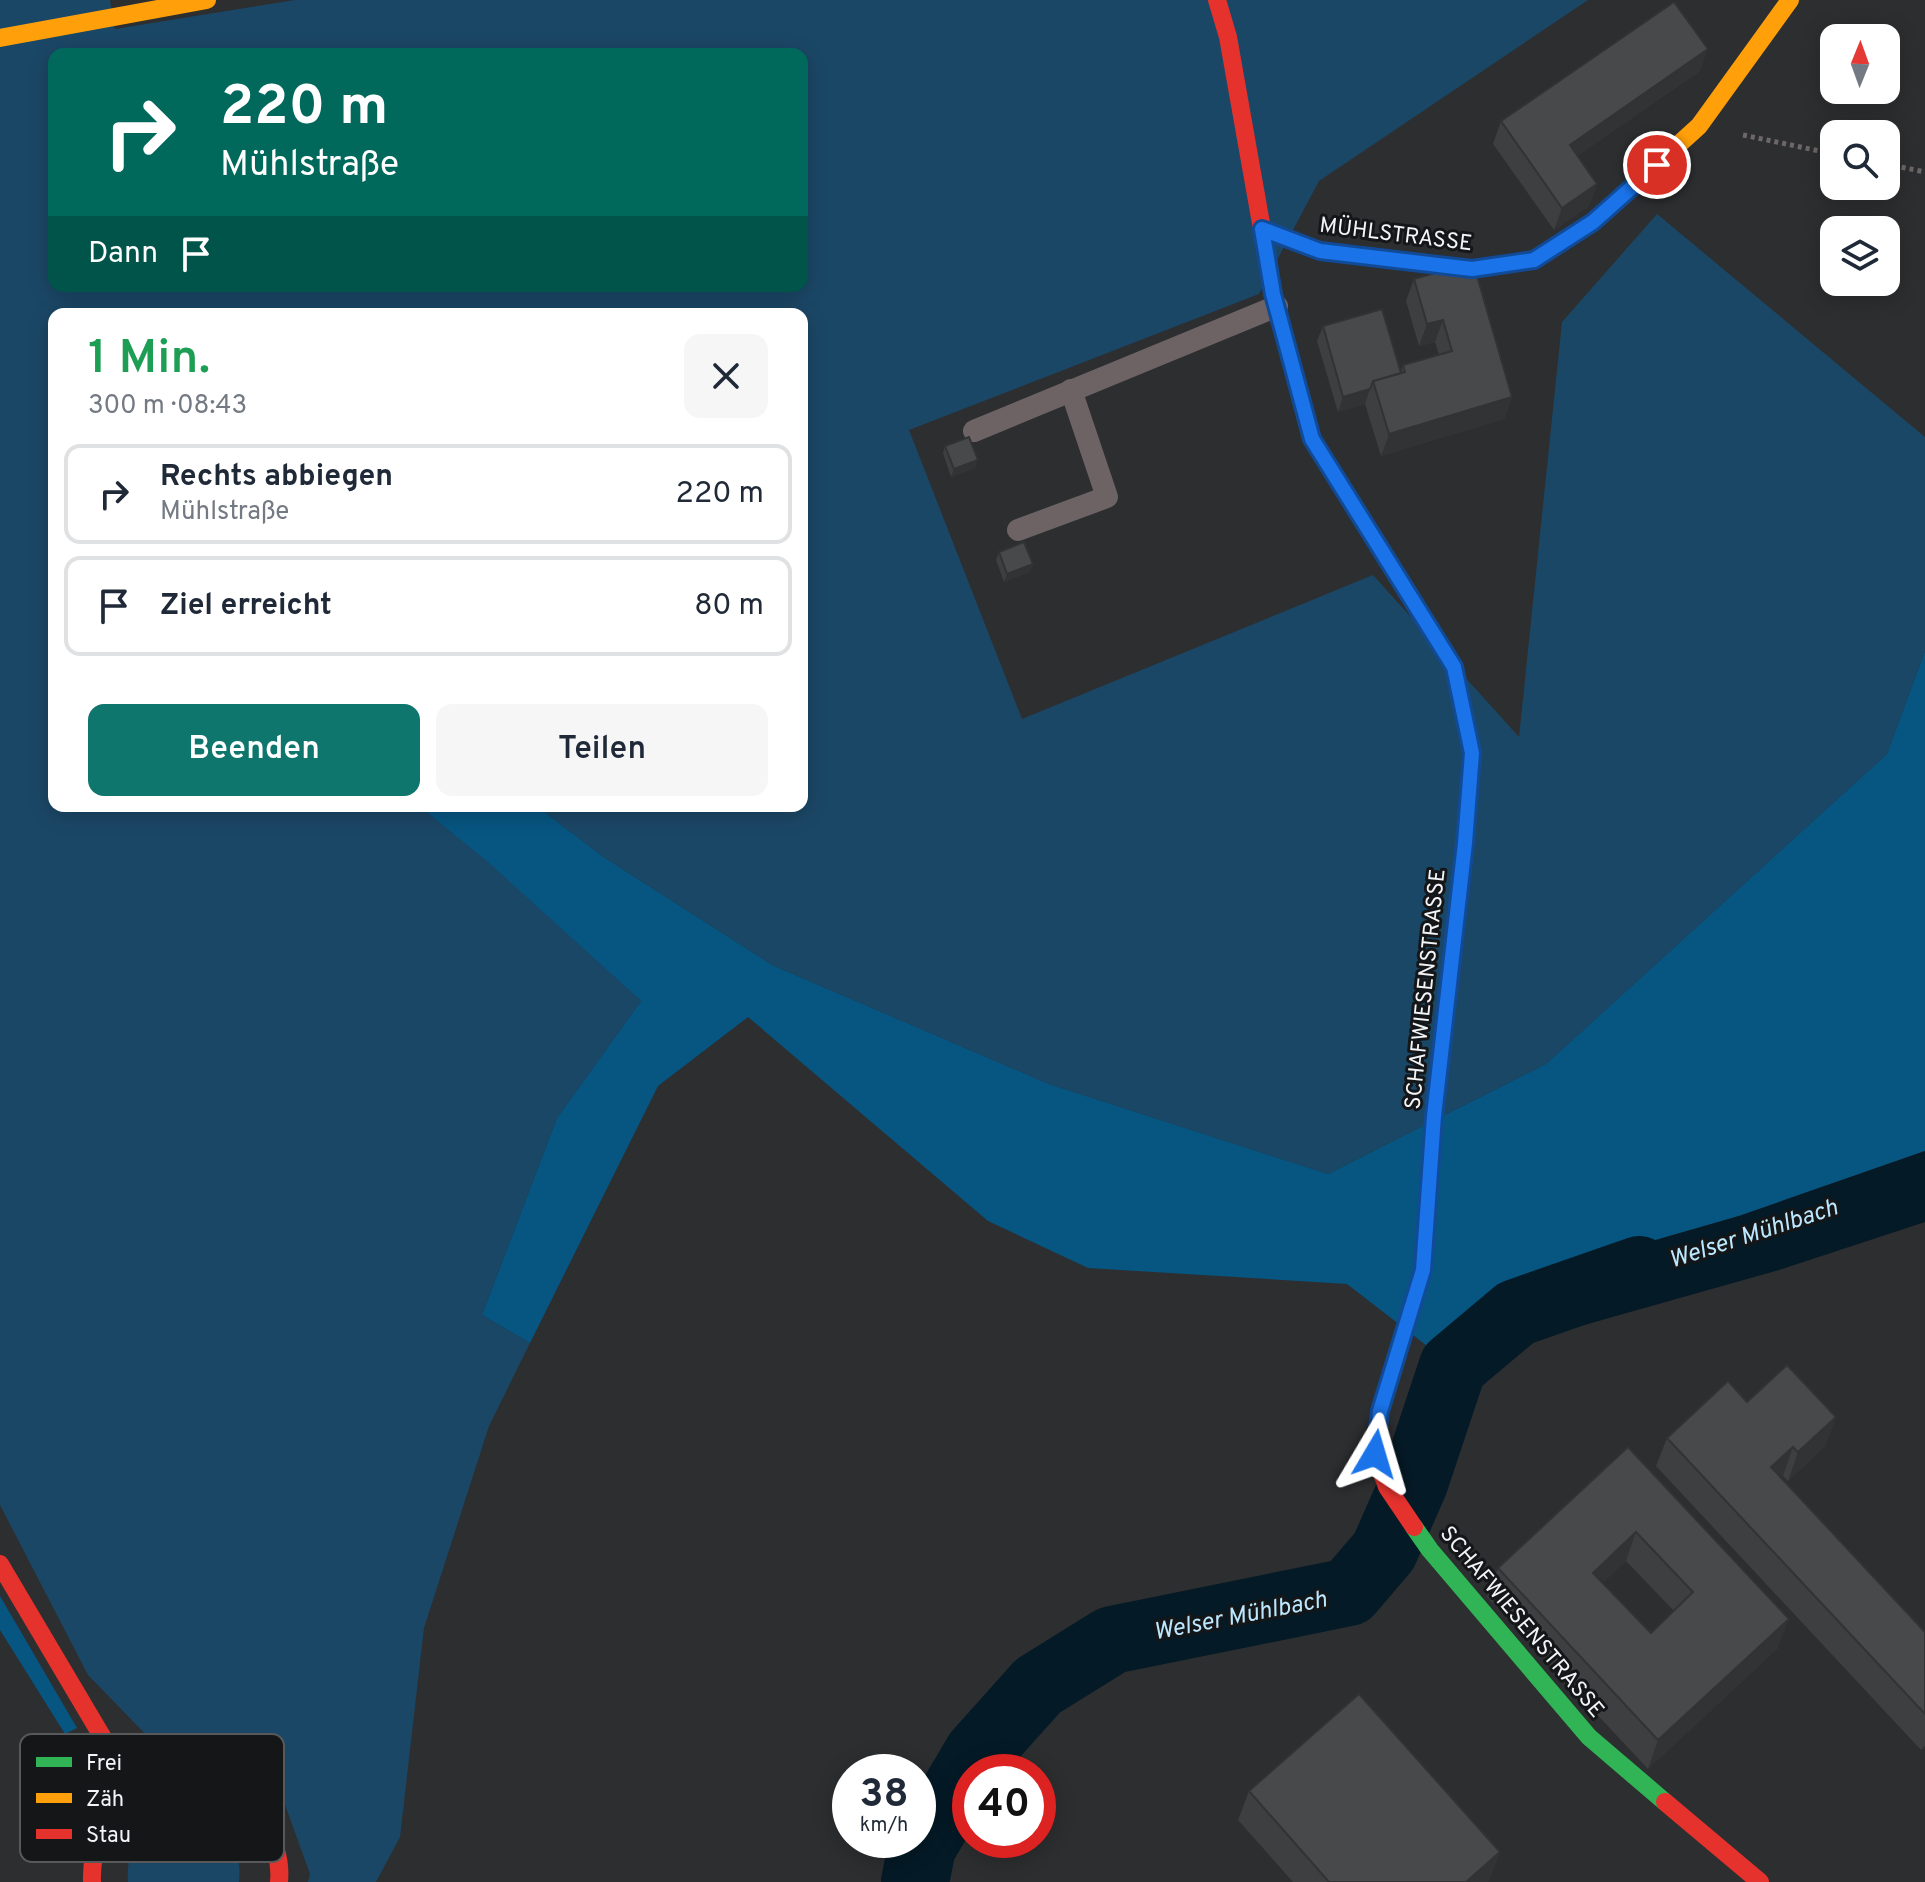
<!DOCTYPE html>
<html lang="de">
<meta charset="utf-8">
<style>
:root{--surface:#fff;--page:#f6f6f7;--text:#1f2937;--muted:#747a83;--line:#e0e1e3;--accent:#0f766e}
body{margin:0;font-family:Overpass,sans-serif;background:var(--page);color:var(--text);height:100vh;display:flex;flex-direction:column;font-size:30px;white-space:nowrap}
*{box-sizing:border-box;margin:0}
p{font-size:26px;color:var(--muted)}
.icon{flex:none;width:44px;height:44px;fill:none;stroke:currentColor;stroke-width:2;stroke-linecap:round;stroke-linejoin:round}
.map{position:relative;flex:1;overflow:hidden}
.details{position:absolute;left:48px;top:308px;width:760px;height:504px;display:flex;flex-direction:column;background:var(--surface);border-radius:16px;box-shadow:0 4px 20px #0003}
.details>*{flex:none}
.guide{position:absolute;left:48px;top:48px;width:760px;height:244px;border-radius:16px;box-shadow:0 4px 20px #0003;background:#00695c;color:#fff;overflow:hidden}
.needle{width:52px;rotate:1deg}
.buttons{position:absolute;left:1820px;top:24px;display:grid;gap:16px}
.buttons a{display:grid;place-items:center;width:80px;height:80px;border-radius:16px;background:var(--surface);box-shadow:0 4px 20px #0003;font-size:40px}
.speed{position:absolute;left:832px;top:1754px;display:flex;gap:16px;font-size:40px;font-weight:700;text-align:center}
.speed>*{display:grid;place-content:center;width:104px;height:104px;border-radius:50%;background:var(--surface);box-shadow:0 4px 20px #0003;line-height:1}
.speed small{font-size:20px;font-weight:400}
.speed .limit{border:12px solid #d22;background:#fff;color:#111}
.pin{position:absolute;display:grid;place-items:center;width:68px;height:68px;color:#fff;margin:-34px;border:4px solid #fff;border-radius:50%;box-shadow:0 2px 8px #0007}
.me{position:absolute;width:88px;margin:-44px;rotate:7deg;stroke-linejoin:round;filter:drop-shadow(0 0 6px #0008)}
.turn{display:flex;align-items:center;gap:28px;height:168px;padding:0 40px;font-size:36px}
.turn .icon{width:104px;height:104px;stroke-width:2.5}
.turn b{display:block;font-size:56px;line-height:68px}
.then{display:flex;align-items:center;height:76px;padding:0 40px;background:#0003;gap:16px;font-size:30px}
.round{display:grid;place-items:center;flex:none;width:84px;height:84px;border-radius:16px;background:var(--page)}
.summary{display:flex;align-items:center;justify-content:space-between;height:136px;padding:0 40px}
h1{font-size:48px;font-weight:600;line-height:60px;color:#1e9e55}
.primary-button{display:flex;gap:16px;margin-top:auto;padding:16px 40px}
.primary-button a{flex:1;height:92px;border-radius:16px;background:var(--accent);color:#fff;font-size:32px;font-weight:600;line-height:92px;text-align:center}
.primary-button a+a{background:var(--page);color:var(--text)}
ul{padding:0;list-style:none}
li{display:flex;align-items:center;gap:24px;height:100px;margin:0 16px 12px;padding:0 24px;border:4px solid var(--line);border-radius:16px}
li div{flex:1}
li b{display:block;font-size:30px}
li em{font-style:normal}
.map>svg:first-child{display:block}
</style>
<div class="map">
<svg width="1925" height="1882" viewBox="0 0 1925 1882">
<rect width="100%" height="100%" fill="#2c2e30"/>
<g fill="#1b4766" fill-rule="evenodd">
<path d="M0 0H110L115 29 295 0H1588L1319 181 1259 294 909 430 1022 719 1373 575 1519 737 1562 322 1657 214 1925 437V651L1887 754 1546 1064 1328 1174 1049 1084 772 965 602 856 537 806H802V314H54V806H419L488 861 641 1001 557 1118 482 1315 530 1343 489 1426 424 1628 400 1837 376 1882H308L310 1874 284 1802 233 1768 154 1743 88 1675 0 1505ZM54 54H802V286H54Z"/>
<path d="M185 1816C222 1822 243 1844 239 1882H128C125 1842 147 1821 185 1816Z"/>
</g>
<g fill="#075581">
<path d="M1925 651V1151L1739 1216 1541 1273 1453 1366 1347 1284 1088 1268 988 1221 748 1017 658 1086 530 1343 482 1315 557 1118 641 1001 488 862 419 806H537L602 856 772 965 1049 1084 1328 1174 1546 1064 1887 754Z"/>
<path d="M0 1596 77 1728 65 1734 0 1630Z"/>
</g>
<path fill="#041a26" d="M1925 1151V1222L1779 1270 1563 1331 1541 1273 1739 1216Z"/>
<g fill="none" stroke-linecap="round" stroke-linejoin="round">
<path stroke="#041a26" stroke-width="68" d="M915 1882 922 1847 978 1753 1038 1686 1112 1640 1349 1592 1384 1551 1414 1483 1453 1366 1516 1313 1639 1270"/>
<g stroke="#6d6768" stroke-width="5" stroke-dasharray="4 4" stroke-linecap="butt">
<path d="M1743 135 1834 154"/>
<path d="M1886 164 1925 172"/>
<path d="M61 1755 66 1808"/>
</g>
<g stroke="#6d6365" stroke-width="22">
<path d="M974 431 1277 306"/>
<path d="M1018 530 1107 497 1071 390"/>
</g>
<g stroke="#30b455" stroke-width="18">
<path d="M1383 552 1454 667 1472 753 1465 843 1444 1029"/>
<path d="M1414 1527 1430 1550 1589 1737 1665 1802"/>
</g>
<g stroke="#ff9f0a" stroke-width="18">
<path d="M0 38 207 0"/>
<path d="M1262 229 1273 294 1312 439 1383 552"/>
<path d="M1559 244 1593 222 1699 126 1790 0"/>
</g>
<g stroke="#e5322d" stroke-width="18">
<path d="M1217 0 1228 37 1262 229 1320 251 1472 269 1534 260 1559 244"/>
<path d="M1414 1527 1387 1487 1375 1454 1380 1411 1423 1270 1434 1116 1444 1029"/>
<path d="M0 1564 135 1792"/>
<path d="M1665 1802 1760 1882"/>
<path d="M92 1882C91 1852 101 1825 123 1804 127 1799 131 1794 136 1791 143 1787 153 1786 160 1784 201 1775 239 1788 263 1823 275 1841 281 1861 279 1882"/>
</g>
</g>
<g fill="#3e3f40" fill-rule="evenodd">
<path d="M1700 71 1577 156 1597 184 1589 206 1554 230 1493 144 1501 121Z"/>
<path d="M1414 279 1512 397 1504 419 1381 456 1365 404 1338 412 1317 341 1323 326 1401 372 1403 365 1439 355 1435 342 1419 346 1406 301Z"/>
<path d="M945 446 975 468 951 477 943 453Z"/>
<path d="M999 552 1033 564 1030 572 1004 582 996 560Z"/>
<path d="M1747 1402 1836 1417 1825 1446 1788 1481 1783 1476 1780 1478 1925 1632V1746L1921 1750 1656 1466 1667 1438Z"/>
<path d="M1628 1447 1778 1648 1648 1769 1487 1597 1498 1568ZM1626 1561 1674 1611 1651 1633 1602 1583Z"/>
<path d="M1249 1791 1500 1852 1488 1882H1293L1238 1820Z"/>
</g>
<g fill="#323334">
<path d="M1708 49 1700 71 1562 167 1570 145Z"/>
<path d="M1597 184 1589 206 1554 230 1562 208Z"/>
<path d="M1443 320 1435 342 1419 346 1427 324Z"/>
<path d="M1370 389 1365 404 1338 412 1343 397Z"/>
<path d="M1512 397 1504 419 1381 456 1389 434Z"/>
<path d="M978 460 975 468 951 477 954 469Z"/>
<path d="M1033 564 1030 572 1004 582 1007 574Z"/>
<path d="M1836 1417 1825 1446 1788 1481 1798 1452Z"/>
<path d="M1793 1447 1783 1476 1761 1496 1771 1467Z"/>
<path d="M1636 1532 1626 1561 1583 1602 1593 1573Z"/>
<path d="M1789 1619 1778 1648 1648 1769 1658 1740Z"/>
<path d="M1500 1852 1488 1882H1466Z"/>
</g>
<g fill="#48494b" stroke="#323334" stroke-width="2" fill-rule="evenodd">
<path d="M1674 2 1708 49 1570 145 1597 184 1562 208 1501 121Z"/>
<path d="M1473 262 1512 397 1389 434 1373 381 1405 372 1403 365 1452 351 1443 320 1427 324 1414 279Z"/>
<path d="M1382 309 1401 373 1373 381 1370 389 1343 397 1323 326Z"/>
<path d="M969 437 978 460 954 469 945 446Z"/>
<path d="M1024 542 1033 564 1007 574 999 552Z"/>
<path d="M1787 1365 1836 1417 1798 1452 1793 1447 1771 1467 1925 1632V1714L1667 1438 1728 1381 1747 1402Z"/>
<path d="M1628 1447 1789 1619 1658 1740 1498 1568ZM1636 1532 1693 1592 1651 1633 1593 1573Z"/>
<path d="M1359 1694 1500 1852 1466 1882H1329L1249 1791Z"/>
</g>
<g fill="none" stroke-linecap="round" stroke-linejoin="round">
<g stroke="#114b97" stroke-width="20">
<path id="route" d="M1375 1454 1380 1411 1423 1270 1434 1116 1465 843 1472 753 1454 667 1312 439 1273 294 1262 229 1320 251 1472 269 1534 260 1593 222 1657 165"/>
</g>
<use href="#route" stroke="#1a73e8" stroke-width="14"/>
</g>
<g text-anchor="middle" stroke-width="6" stroke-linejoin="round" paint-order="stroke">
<g font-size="22" fill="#f2f5f8" stroke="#141618">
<text transform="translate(1396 233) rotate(7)" y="8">MÜHLSTRASSE</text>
<text transform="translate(1424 989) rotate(-84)" y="8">SCHAFWIESENSTRASSE</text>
<text transform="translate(1523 1621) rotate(50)" y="8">SCHAFWIESENSTRASSE</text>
</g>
<g font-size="24" font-style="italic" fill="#bbe8ff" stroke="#141618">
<text transform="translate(1753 1233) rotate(-18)" y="8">Welser Mühlbach</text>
<text transform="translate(1240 1615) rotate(-11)" y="8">Welser Mühlbach</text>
</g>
</g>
<rect x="20" y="1734" width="264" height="128" rx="12" fill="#141618" stroke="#57595b" stroke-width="2"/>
<rect x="36" y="1757" width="36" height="10" fill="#30b455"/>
<rect x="36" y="1793" width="36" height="10" fill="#ff9f0a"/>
<rect x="36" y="1829" width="36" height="10" fill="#e5322d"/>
<g font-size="22" fill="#f2f5f8">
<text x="86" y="1770">Frei</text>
<text x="86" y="1806">Zäh</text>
<text x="86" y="1842">Stau</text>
</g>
</svg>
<div class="buttons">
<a><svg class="needle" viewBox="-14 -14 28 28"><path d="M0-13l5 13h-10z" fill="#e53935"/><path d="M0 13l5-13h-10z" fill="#747a83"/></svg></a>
<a><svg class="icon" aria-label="search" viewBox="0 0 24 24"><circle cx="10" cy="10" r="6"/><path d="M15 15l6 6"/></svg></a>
<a><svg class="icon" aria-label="layers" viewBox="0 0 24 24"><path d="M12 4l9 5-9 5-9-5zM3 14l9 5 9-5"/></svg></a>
</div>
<div class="speed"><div>38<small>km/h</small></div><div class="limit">40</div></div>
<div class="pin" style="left:1657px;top:165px;background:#d93025"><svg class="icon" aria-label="arrive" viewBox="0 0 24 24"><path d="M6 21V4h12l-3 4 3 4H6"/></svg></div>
<svg class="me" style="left:1375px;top:1454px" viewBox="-20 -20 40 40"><path d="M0-17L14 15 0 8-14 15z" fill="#1a73e8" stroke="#fff" stroke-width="4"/></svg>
<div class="guide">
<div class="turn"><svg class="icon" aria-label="right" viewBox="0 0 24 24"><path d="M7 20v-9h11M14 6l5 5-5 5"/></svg><div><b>220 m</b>Mühlstraße</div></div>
<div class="then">Dann<svg class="icon" aria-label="arrive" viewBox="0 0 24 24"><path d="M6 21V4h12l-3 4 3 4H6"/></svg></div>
</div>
<section class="details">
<div class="summary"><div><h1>1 Min.</h1><p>300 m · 08:43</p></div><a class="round"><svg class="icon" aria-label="close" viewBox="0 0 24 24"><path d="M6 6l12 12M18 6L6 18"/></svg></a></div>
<ul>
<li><svg class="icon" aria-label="right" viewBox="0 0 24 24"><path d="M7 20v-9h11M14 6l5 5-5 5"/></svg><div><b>Rechts abbiegen</b><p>Mühlstraße</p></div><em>220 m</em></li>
<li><svg class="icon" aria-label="arrive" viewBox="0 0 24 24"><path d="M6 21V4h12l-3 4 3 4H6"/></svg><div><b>Ziel erreicht</b></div><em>80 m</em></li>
</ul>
<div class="primary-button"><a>Beenden</a><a>Teilen</a></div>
</section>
</div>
